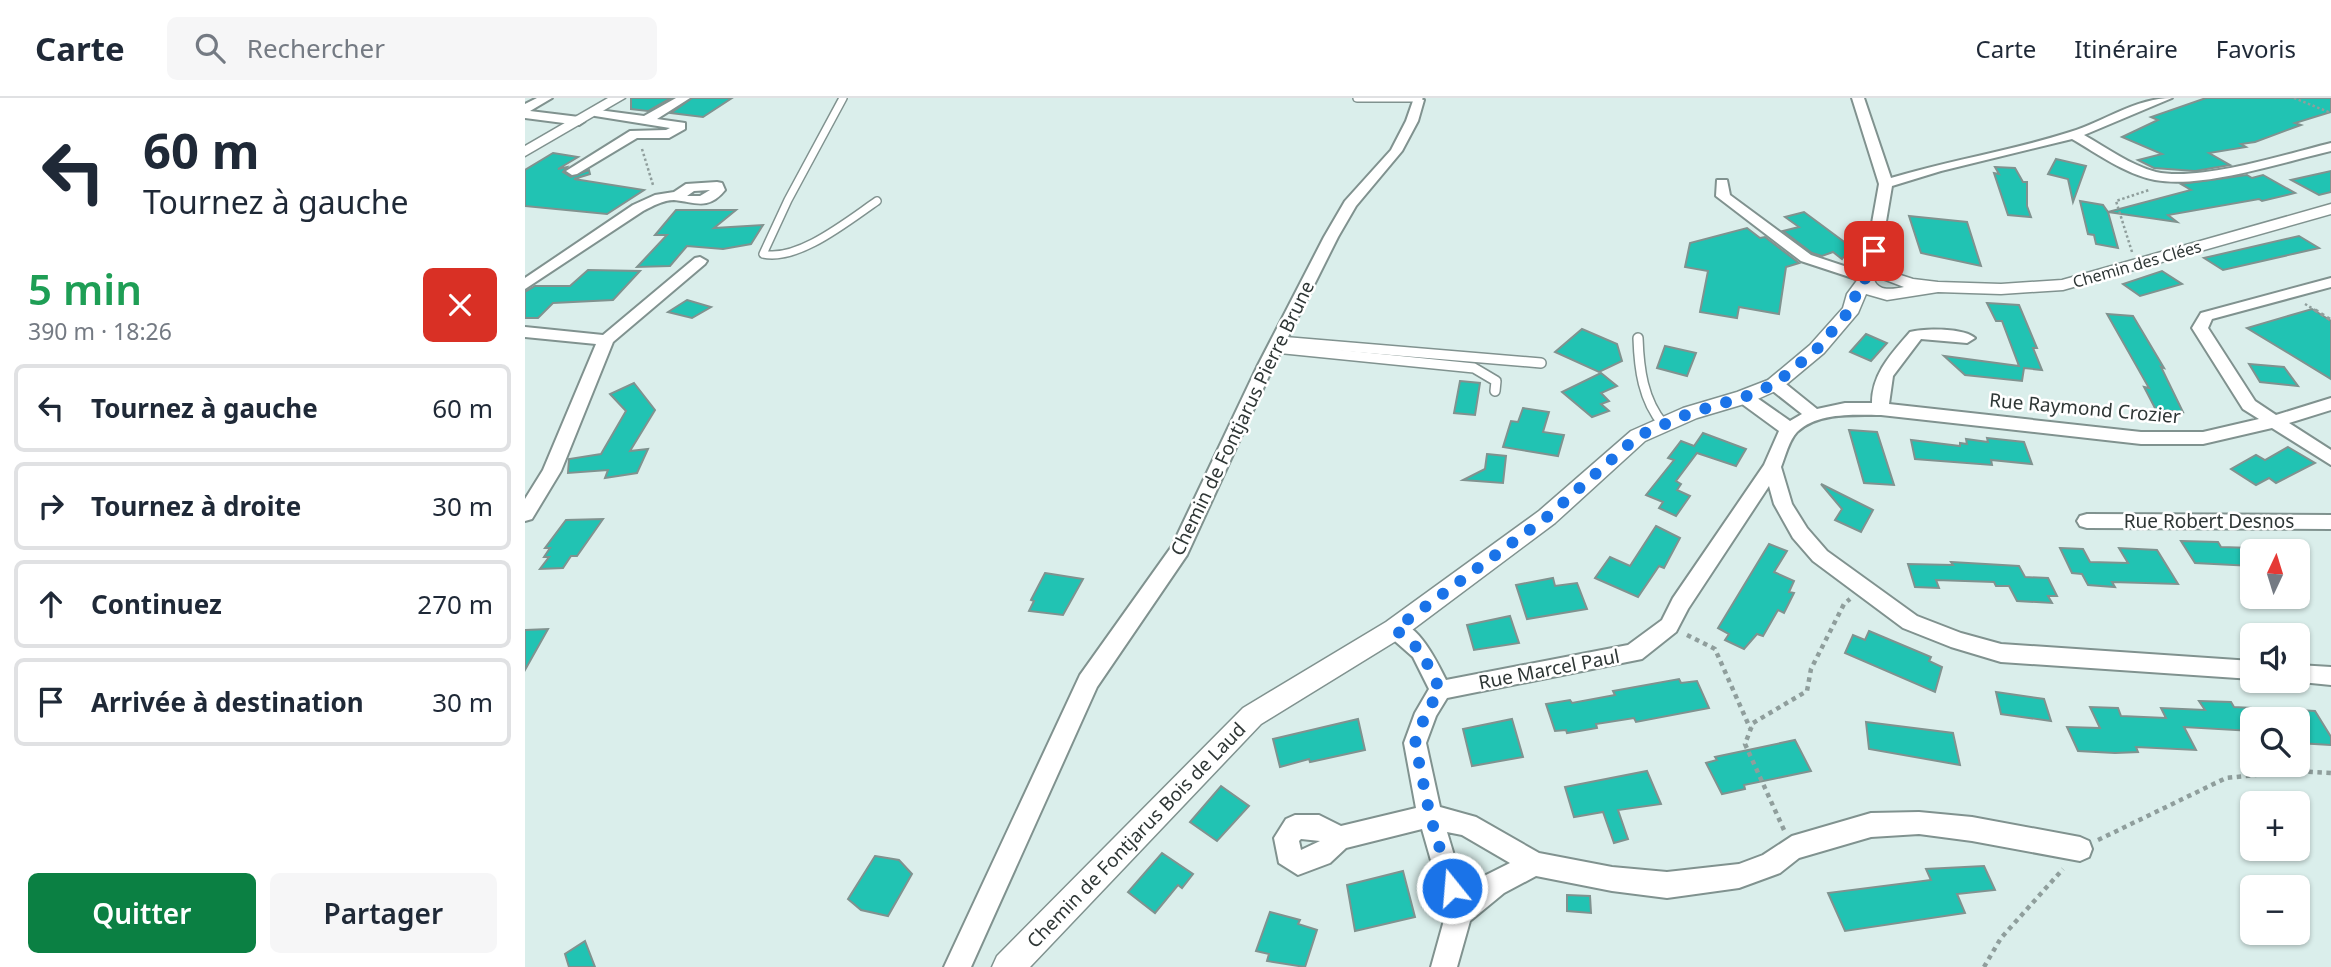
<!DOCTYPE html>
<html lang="fr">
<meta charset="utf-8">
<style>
:root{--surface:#fff;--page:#f6f6f7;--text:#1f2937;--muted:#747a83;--line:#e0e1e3;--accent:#0b8043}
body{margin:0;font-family:"Noto Sans",sans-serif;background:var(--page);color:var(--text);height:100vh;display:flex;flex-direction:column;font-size:26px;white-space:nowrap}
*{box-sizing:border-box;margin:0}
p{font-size:23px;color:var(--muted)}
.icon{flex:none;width:38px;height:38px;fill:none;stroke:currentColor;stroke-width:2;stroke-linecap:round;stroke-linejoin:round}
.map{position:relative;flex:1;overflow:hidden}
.drawer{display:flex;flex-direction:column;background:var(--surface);width:525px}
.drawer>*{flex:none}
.hud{background:#fff;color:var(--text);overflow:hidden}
.needle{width:46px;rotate:4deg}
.tools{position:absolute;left:1715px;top:441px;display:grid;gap:14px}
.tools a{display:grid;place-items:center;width:70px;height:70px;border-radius:10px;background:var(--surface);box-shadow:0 2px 5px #0004;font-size:35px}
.pin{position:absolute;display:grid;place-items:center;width:60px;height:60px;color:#fff;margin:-30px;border-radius:14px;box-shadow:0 4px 10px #0006}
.me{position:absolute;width:77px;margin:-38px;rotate:343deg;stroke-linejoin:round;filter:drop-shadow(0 0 5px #0008)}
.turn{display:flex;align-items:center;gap:24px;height:147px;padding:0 28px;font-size:32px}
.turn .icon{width:91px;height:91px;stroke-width:2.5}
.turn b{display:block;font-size:49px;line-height:60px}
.round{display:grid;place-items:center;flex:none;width:74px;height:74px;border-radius:10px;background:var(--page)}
.summary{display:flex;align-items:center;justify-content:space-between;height:119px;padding:0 28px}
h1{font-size:42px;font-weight:600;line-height:52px;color:#1e9e55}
.primary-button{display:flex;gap:14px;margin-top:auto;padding:14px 28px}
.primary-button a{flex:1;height:80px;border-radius:10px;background:var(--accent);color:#fff;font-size:28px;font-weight:600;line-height:80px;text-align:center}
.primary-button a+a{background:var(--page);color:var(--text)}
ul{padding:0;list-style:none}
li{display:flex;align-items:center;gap:21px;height:88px;margin:0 14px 10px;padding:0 14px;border:4px solid var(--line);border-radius:10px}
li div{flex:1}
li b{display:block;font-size:26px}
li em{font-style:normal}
header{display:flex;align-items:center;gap:42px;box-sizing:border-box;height:98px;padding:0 35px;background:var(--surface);border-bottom:2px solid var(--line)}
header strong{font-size:33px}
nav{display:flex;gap:38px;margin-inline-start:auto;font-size:24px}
.search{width:490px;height:63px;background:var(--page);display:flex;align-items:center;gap:18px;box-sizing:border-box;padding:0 24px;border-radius:10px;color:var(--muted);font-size:26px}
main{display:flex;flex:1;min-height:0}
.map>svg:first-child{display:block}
</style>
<header>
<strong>Carte</strong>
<div class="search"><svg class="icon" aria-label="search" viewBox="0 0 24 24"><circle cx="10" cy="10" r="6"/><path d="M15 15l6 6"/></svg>Rechercher</div>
<nav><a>Carte</a><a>Itinéraire</a><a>Favoris</a></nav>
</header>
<main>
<section class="drawer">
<div class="hud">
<div class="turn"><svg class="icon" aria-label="left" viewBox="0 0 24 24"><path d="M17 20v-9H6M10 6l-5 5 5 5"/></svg><div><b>60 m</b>Tournez à gauche</div></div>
</div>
<div class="summary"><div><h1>5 min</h1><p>390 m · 18:26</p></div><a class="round" style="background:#d93025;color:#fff"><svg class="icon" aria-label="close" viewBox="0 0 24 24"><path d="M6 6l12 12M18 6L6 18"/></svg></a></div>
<ul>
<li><svg class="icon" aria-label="left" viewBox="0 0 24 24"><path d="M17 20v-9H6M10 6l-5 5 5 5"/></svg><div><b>Tournez à gauche</b></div><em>60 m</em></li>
<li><svg class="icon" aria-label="right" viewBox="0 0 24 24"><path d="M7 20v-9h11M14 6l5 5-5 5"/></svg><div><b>Tournez à droite</b></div><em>30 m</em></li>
<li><svg class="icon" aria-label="ahead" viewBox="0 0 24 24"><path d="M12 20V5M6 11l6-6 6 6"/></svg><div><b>Continuez</b></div><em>270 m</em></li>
<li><svg class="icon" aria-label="arrive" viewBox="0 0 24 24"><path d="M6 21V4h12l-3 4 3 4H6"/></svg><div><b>Arrivée à destination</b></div><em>30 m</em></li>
</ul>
<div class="primary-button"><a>Quitter</a><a>Partager</a></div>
</section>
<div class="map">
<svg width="1806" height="869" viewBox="0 0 1806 869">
<rect width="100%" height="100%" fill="#daeeeb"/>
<g fill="#21c3b3" stroke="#80928f" stroke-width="2">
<path d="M106 0H146L123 13 106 11Z"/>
<path d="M167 0H207L178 19 146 15Z"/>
<path d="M1681 0H1806V14L1770 25 1776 27 1730 44 1716 46 1721 49 1684 55 1705 67 1670 73 1629 70 1613 62 1637 56 1597 39 1633 22 1626 19Z"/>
<path d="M28 55 53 59 33 71 42 69 38 74 46 79 64 72 65 76 49 81 119 92 82 116 0 108V72Z"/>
<path d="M1531 61 1561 68 1548 104 1543 81 1523 76Z"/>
<path d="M1470 69 1490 70 1498 84H1502V108L1506 119 1483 117 1469 75 1474 76Z"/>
<path d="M1806 73V94L1794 97 1766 82Z"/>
<path d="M1722 77 1727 80 1738 77 1770 95 1737 103 1734 101 1643 117 1652 124 1583 114 1593 150 1571 146 1569 137 1563 136 1555 103 1578 107 1583 114 1666 92 1656 86Z"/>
<path d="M151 112H211L189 130 238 127 226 146 198 151 162 148 145 168 112 169 142 137H130Z"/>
<path d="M1279 114 1326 149 1317 161 1308 154 1297 158 1287 155 1258 133 1274 129 1260 119Z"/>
<path d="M1384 118 1442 124 1456 168 1396 155Z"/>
<path d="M1222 130 1235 140 1240 139 1274 165 1261 169 1254 216 1214 209 1212 220 1175 214 1183 173 1160 169 1165 145Z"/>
<path d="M1774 138 1794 150 1698 172 1679 160Z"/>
<path d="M63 172 115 173 88 202 28 205 13 220H0V194L10 188H45Z"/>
<path d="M1637 173 1657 186 1615 198 1598 186Z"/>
<path d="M162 202 186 209 167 220 143 214Z"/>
<path d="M1462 205 1494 207 1512 250H1508L1517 272 1499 270 1497 283 1440 277 1419 258 1494 268 1477 223H1471Z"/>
<path d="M1787 211 1806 223V281L1722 230Z"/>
<path d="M1582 216 1608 218 1639 270 1636 269 1658 314 1631 312 1619 289 1624 290Z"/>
<path d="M1057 231 1092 246 1097 263 1074 274 1030 254Z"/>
<path d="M1341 236 1362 245 1346 263 1325 254Z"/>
<path d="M1140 248 1171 255 1162 278 1132 270Z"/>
<path d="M1724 266 1759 269 1773 288 1735 284Z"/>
<path d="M1076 275 1092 288 1076 295 1084 303 1076 306 1084 313 1067 319 1037 294Z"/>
<path d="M935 283 955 285 950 317 929 315Z"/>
<path d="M109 285 130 312 105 353 123 351 112 375 80 380 83 372 43 375 44 361 76 356 101 313 85 296Z"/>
<path d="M998 310 1024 314 1018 334 1039 337 1033 358 978 349 986 323 993 324Z"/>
<path d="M1324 332 1352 334 1369 387 1339 385Z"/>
<path d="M1178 335 1221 351 1211 368 1172 355 1151 383 1156 386 1152 392 1165 398 1151 418 1134 410 1138 404 1121 397 1149 362 1143 360 1156 343 1169 348Z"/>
<path d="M1462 340 1499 344 1507 366 1466 362 1467 367 1390 361 1386 342 1435 348V345L1442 346 1441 341 1463 344Z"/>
<path d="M1763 349 1790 365 1751 385 1744 380 1731 387 1706 371 1731 357 1740 362Z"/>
<path d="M962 356 981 358 978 385 938 382 960 371Z"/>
<path d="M1296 386 1348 412 1336 434 1310 422 1317 411Z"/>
<path d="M78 421 52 458H46L38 470 15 471 24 459H19L25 450H20L41 422Z"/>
<path d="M1131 428 1155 440 1139 470 1134 468 1113 499 1070 480 1085 459 1105 468Z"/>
<path d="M1656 443 1693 444 1696 449 1727 450V468L1670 465Z"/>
<path d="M1244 446 1262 453 1249 474 1269 483 1264 494 1269 495 1259 515 1253 512 1238 538 1232 536 1219 551 1200 542 1204 536 1193 530Z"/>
<path d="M1535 450 1558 451 1565 464 1603 465 1594 450 1632 452 1653 486 1587 484 1590 489 1563 487 1557 476 1547 475Z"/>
<path d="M1426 464 1494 468 1500 479 1523 480 1532 498H1523L1527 505 1492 503 1484 488H1471L1469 484 1411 482 1414 490 1390 489 1383 466 1428 467Z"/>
<path d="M520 475 558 481 538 517 504 513 509 503 506 502Z"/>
<path d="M1028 480 1030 488 1052 485 1062 511 1002 521 991 487Z"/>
<path d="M985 518 994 545 949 552 942 527Z"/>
<path d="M23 531 0 572V532Z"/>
<path d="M1344 533 1406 559 1404 563 1417 569 1410 594 1320 555 1328 537 1340 542Z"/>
<path d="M1154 581 1156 585 1172 583 1184 610 1111 624 1109 620 1071 626 1072 630 1042 635 1041 632 1030 633 1021 606 1045 602 1047 605 1090 597 1088 593Z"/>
<path d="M1471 594 1519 601 1526 623 1476 616Z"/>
<path d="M1674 603 1706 604 1709 609 1727 610V633L1659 629 1671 652 1611 649 1613 654 1590 655 1553 653 1542 629 1575 630 1565 609 1593 610 1596 618 1641 620 1636 610 1680 612Z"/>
<path d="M1773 612 1790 613 1806 639V647L1773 645Z"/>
<path d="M833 621 840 652 785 664 784 661 755 669 748 641Z"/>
<path d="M987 621 998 659 947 668 938 631Z"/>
<path d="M1341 624 1428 635 1435 667 1344 651Z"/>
<path d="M1270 642 1286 673 1219 687 1220 691 1197 696 1181 665 1192 662 1190 659Z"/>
<path d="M1122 673 1136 706 1093 712 1103 741 1089 745 1078 714 1049 719 1040 689Z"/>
<path d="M696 688 724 708 692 743 665 724Z"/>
<path d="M637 755 668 776 657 790 653 787 630 815 603 794Z"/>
<path d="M350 758 374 762 387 776 363 818 336 812 323 801Z"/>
<path d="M1459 768 1470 792 1432 796 1440 815 1320 833 1303 795 1406 782 1401 771Z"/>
<path d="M878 773 890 819 830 833 822 787Z"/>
<path d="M1042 797 1065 798 1066 815 1042 813Z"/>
<path d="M745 814 775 822 773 826 792 832 780 869 742 863 744 856 731 853Z"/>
<path d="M60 843 70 869H44L40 856Z"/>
</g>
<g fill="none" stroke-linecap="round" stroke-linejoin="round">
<g stroke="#80928f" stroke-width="10">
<g id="service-far1">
<path d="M318 0 263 102 238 156C273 164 324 122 352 103"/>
<path d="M832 0H894"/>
</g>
</g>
<g stroke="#80928f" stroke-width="12">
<g id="service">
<path d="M1113 240C1114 271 1118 302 1138 326"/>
<path d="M754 243 1016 265"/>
<path d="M750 250 949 270 971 283 970 293"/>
</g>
</g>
<g stroke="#80928f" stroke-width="4">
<g id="minor">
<path d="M12 0H27L5 13 54 19 60 23 54 27 0 20V6Z"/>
<path d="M151 0H165L132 21 160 25V31L144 40H112L52 76 47 77 41 73 105 33 141 32 145 30 70 18 64 14 66 11 119 18Z"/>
<path d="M889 0 899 2 893 23 877 53 831 108 813 139 748 269 662 457 572 589 446 869H419L555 577 647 448 732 269 799 139 820 103 866 52 881 23Z"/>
<path d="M1327 0H1339L1366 80C1425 62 1486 53 1545 34 1578 24 1611 0 1647 0L1559 37C1582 50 1605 67 1631 74 1675 84 1761 56 1806 45V53C1758 64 1678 91 1630 82 1600 76 1573 56 1547 41L1416 73 1367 88 1356 153 1347 170 1350 177 1340 184 1276 163 1191 98 1192 82H1202L1205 97 1286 157 1334 173 1333 170 1342 153 1354 86Z"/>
<path d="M192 84 197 85 200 92C183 113 170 104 149 102 138 102 128 108 118 113L0 191V180L108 107 130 97 149 94 161 86ZM185 92 175 98H162L169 93Z"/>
<path d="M175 159 182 163 180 166 88 244 36 373 7 421 0 423V401L18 372 71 246 0 239V229L78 237 170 160Z"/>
<path d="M1806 180V189L1687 221 1683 230 1730 303 1751 317 1806 300V312L1764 325 1806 352V367L1747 330 1678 346H1616L1356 317C1330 317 1293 314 1272 334 1264 342 1260 359 1256 369L1267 406 1282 430 1302 453 1392 518 1436 535 1476 546 1727 563V581L1476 564 1426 549 1378 530 1288 463 1268 440 1249 406 1244 388 1163 511 1151 534 1117 561 922 600 911 618 901 645 915 709 951 719 1014 755 1087 769 1142 774 1214 766 1238 757 1267 738 1346 715 1394 714 1447 719 1555 739 1564 743 1567 751 1564 759 1555 763 1447 743 1394 736 1346 739 1274 760 1255 775 1214 790 1142 800 1087 793 1011 778 979 795 945 823 932 869H906L921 815 897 731 821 750 805 765 773 777 754 765 749 740 761 721 770 717H794L816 728 891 710 879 645 890 615 904 591 888 559 863 537 860 531 863 525C889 516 911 562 921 582L1103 547 1137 522 1148 500 1239 367 1254 333 1213 303 1211 299 1213 295H1225L1265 323 1277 316 1244 290 1242 286 1244 282H1256L1292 311 1320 305H1347C1347 275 1367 255 1385 234 1400 230 1439 230 1450 240L1442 245 1396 241 1368 278 1364 306 1616 334H1678L1734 321 1718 311 1667 230 1676 215ZM922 734 937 737 985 765 961 777 940 794ZM776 741 795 743 776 752 774 743Z"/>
<path d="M1562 416 1806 417V431L1562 430 1555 428 1552 423 1555 418Z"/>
<path d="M1773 567 1806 569V587L1766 583H1773Z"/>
</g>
</g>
<g stroke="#80928f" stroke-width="3">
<g id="tertiary">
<path d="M83 0H100L0 58V48Z"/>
<path d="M1806 106V116L1538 192 1476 196 1413 194 1362 202 1341 196 1333 215 1299 255 1257 290 1226 304 1172 320 1120 343 1030 425 879 538 736 626 505 869H467L472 858 718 610 861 524 1014 413 1106 333 1158 310 1212 294 1243 282 1285 247 1318 210 1322 196 1339 173 1354 170 1388 181 1413 184 1476 186 1537 182ZM1354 180 1358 181 1379 189C1368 191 1354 194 1349 182Z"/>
</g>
</g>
<g stroke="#8f9e9c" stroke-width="2.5" stroke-dasharray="2.5 2.5" stroke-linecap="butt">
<path d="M1769 0 1806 15"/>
<path d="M117 51 128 87"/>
<path d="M1607 154 1591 103 1624 92"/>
<path d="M1780 206 1793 214"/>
</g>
<path stroke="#8f9e9c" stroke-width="3.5" stroke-dasharray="3.5 3.5" stroke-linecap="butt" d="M1790 212 1806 222"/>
<g stroke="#8f9e9c" stroke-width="4.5" stroke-dasharray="4.5 4.5" stroke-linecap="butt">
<path d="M1162 537 1190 551 1225 630"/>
<path d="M1259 732 1220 646 1228 625 1282 593 1286 571 1319 506 1325 501"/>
<path d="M1573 742 1701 680 1769 673 1806 675"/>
<path d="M1459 869 1476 840 1538 771"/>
</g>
<use href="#service-far1" stroke="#fff" stroke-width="7"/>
<use href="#service" stroke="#fff" stroke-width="9"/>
<use href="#minor" fill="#fff" fill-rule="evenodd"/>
<use href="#tertiary" fill="#fff" fill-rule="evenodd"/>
</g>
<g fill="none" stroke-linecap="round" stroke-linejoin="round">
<path stroke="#1a73e8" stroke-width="12" stroke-dasharray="0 21.6" d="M927 790 905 718 890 645 901 615 915 592 896 553 870 531 1022 419 1113 338 1165 315 1219 299 1250 286 1292 251 1326 211 1331 196 1340 186V180L1343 177 1340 170 1349 153"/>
</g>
<g text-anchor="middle" stroke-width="5" stroke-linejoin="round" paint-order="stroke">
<g font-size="16" fill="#2e3635" stroke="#fff">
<text transform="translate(1612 166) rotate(-16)" y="6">Chemin des Clées</text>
</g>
<g font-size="19" fill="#2e3635" stroke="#fff">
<text transform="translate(1560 310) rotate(5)" y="7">Rue Raymond Crozier</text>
<text transform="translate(717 320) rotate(-64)" y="7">Chemin de Fontjarus Pierre Brune</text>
<text x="1684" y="430">Rue Robert Desnos</text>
<text transform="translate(1024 571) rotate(-11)" y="7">Rue Marcel Paul</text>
<text transform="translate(611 737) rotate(-46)" y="7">Chemin de Fontjarus Bois de Laud</text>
</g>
</g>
</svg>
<div class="tools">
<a><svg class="needle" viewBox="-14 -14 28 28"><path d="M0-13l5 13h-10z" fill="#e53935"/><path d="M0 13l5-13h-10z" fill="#747a83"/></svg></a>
<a><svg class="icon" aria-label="sound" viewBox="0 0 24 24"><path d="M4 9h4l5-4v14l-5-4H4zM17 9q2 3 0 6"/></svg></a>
<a><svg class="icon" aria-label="search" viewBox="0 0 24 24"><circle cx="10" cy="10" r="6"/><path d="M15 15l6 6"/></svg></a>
<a>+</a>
<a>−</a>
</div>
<div class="pin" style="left:1349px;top:153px;background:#d93025"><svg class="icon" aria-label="arrive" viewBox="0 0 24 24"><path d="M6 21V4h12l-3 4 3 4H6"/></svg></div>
<svg class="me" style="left:927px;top:790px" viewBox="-20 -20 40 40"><circle r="17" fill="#1a73e8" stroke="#fff" stroke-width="3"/><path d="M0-11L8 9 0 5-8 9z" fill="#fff"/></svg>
</div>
</main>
